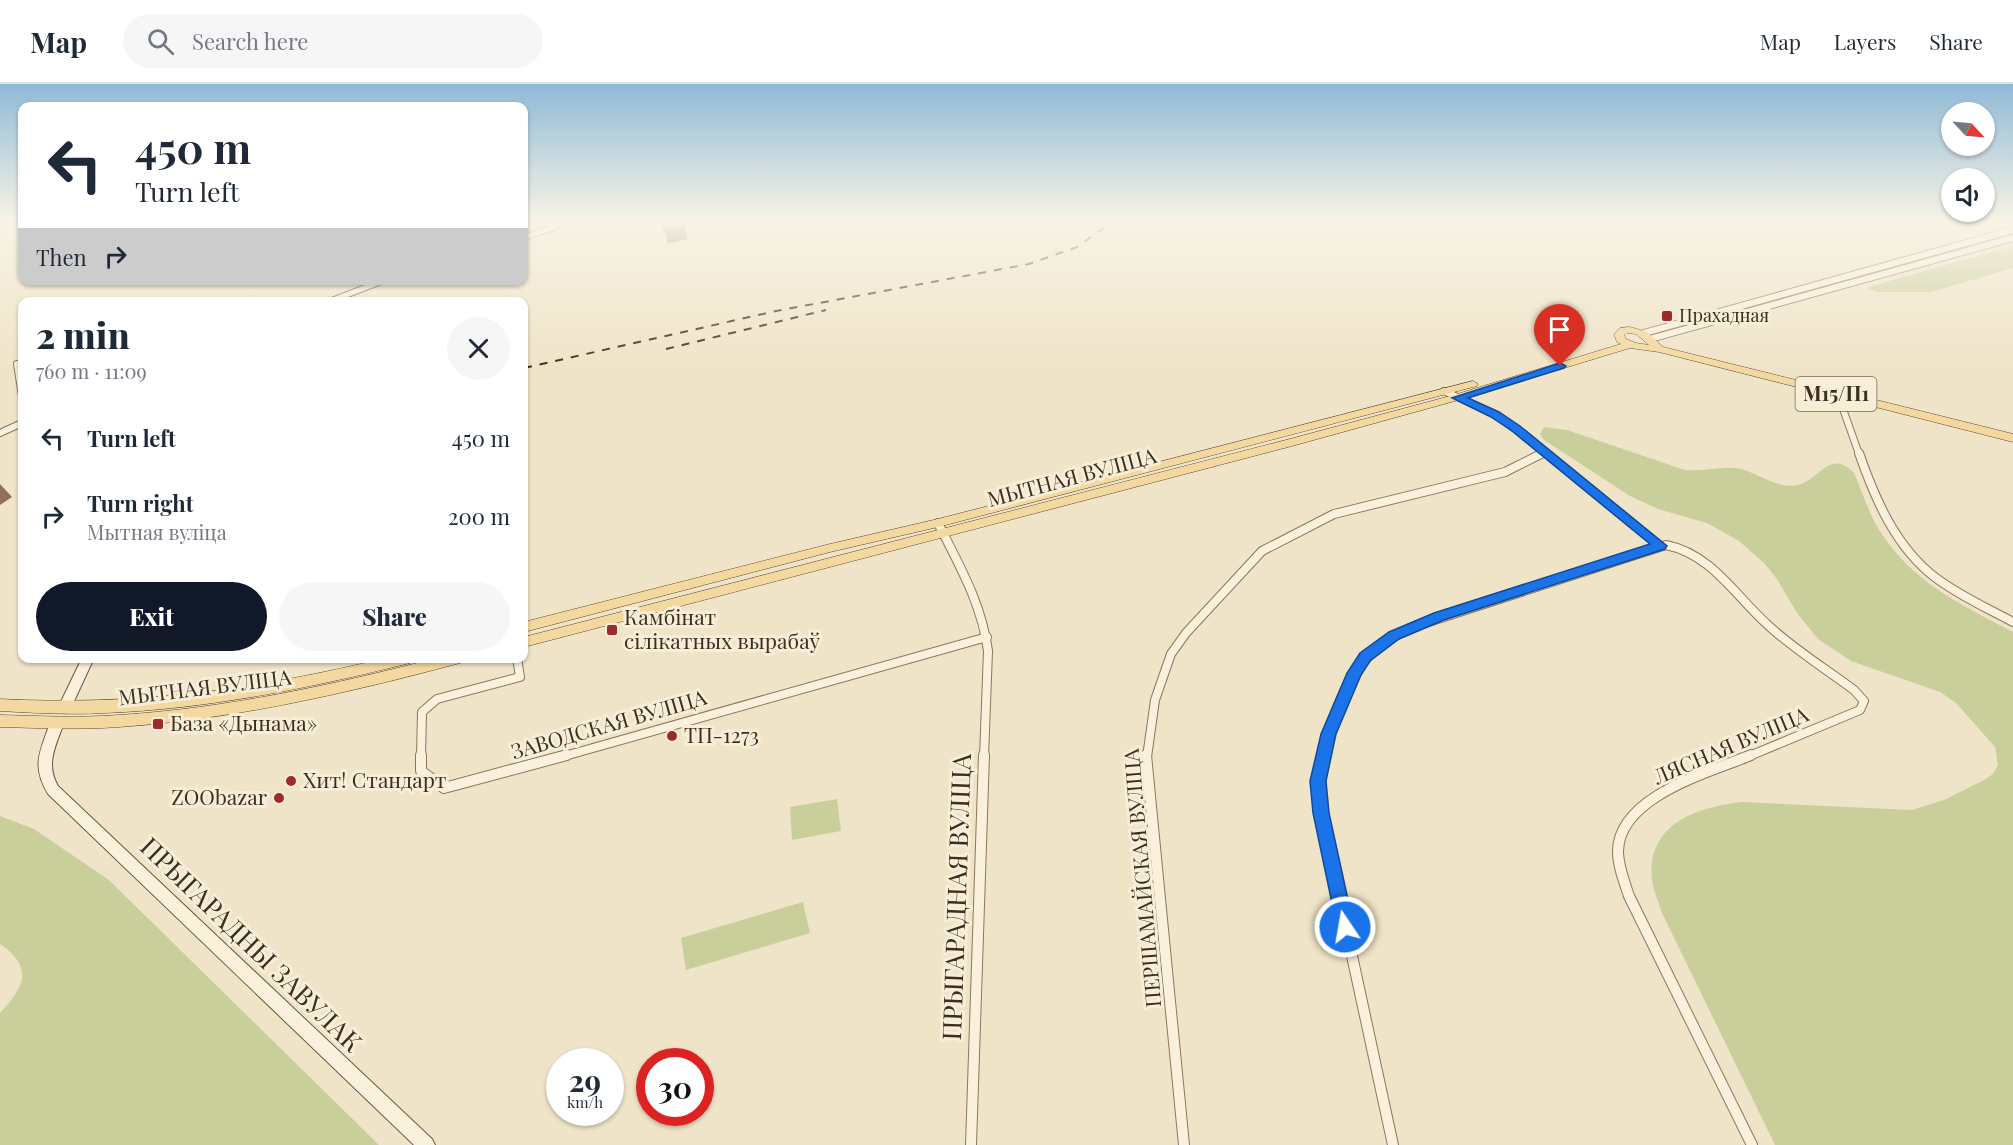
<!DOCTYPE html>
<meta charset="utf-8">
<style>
:root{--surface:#fff;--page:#f6f6f7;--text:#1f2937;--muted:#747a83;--line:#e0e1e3;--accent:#111827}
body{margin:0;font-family:"Playfair Display",serif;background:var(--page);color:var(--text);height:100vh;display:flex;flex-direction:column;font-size:22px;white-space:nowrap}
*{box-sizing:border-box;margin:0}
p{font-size:20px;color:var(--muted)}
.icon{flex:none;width:33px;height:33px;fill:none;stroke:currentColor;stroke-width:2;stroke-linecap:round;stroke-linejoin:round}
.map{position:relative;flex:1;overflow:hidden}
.drawer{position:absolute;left:18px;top:213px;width:510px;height:366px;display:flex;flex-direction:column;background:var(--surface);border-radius:12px;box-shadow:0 2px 4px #0004}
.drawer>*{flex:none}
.hud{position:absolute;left:18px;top:18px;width:510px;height:183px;border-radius:12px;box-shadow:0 2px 4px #0004;background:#fff;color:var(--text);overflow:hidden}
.needle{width:39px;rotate:116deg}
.controls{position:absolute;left:1941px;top:18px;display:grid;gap:12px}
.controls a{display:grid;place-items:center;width:54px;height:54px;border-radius:50%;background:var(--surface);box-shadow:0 2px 4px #0004;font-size:30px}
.speed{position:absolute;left:546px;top:964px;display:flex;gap:12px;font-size:30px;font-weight:700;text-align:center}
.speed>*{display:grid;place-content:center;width:78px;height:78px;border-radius:50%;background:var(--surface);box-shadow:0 2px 4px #0004;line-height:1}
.speed small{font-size:15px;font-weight:400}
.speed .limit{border:9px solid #d22;background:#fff;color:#111}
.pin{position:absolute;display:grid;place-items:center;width:51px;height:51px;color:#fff;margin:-62px -26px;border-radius:50% 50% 50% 0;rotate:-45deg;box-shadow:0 0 6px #0007}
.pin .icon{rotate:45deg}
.me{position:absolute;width:66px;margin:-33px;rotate:348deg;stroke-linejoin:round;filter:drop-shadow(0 0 4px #0008)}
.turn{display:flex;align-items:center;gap:21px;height:126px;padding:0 18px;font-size:27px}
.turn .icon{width:78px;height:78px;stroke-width:2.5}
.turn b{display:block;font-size:42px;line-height:51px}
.then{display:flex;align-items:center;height:57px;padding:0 18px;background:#0003;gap:12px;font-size:22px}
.round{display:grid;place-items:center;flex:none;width:63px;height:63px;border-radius:32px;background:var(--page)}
.overview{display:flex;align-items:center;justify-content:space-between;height:102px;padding:0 18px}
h1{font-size:36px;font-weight:800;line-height:45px}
.action{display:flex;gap:12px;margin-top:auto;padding:12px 18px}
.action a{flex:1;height:69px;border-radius:36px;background:var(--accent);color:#fff;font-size:24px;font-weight:800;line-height:69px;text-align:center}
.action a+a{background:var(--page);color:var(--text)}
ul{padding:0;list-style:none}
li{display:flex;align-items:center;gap:18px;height:78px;padding:0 18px}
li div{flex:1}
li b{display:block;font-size:22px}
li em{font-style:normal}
header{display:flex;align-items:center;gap:36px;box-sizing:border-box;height:84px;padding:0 30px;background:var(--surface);border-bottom:2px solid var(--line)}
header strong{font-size:28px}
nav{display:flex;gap:33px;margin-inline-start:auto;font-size:21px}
.search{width:420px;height:54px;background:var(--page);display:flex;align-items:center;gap:15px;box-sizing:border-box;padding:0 21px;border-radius:33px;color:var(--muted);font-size:22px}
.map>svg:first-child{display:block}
</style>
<header>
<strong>Map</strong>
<div class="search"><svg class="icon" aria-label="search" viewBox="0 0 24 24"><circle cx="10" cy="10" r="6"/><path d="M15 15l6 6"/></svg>Search here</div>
<nav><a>Map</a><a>Layers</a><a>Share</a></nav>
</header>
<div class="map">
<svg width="2013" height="1061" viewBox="0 0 2013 1061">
<rect width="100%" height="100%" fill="#f0e4c8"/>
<g fill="#c9cf9b">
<path d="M2013 162V184L1931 208H1878L1868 205V203Z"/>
<path d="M1544 343 1567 346 1685 386C1703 388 1726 381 1741 385 1760 390 1777 405 1798 401 1820 396 1830 364 1854 389 1862 407 1868 427 1878 444 1911 498 1960 520 2013 548V1061H1775L1662 829C1659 819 1654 808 1652 797 1646 740 1696 723 1742 718L1912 726 1944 716 1984 696 1993 690 1998 681 1995 663 1956 619 1940 608 1851 577 1818 555 1797 529 1777 495 1765 480 1739 457 1707 439 1658 425 1630 412 1544 356 1540 350Z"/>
<path d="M837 715 841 747 792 756 790 723Z"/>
<path d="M0 732 34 745 109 796 379 1061H0V929C25 902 34 884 0 860Z"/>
<path d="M803 818 810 849 686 886 681 854Z"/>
</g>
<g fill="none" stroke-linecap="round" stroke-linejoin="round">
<g stroke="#8d765c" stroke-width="8">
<g id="street-far2">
<path d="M1644 249 2013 146"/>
<path d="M1650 255 2013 154"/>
<path d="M17 280 22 312"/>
<path d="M1444 307 1495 330 1548 370"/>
<path d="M1838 311 1859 370"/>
<path d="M0 349 22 339"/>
<path d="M1540 370 1545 368"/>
</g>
</g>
<g stroke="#8d765c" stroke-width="10">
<g id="street-far1">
<path d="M1546 369 1660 462"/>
<path d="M1859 369C1875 415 1896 464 1936 494 1960 512 1987 524 2013 538"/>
<path d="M938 439C959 481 982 520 988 567L984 673"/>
<path d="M421 673 422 628 437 615 520 593 517 574"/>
<path d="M561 673 987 553"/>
<path d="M1147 673 1155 616 1171 570 1186 549 1262 467 1334 430 1505 388 1543 369"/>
<path d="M1323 673C1337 613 1352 572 1410 544L1666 461C1712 470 1736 513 1769 542 1795 566 1826 585 1854 606L1864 617 1860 626 1747 673"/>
</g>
</g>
<g stroke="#8d765c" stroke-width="12">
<g id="street">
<path d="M421 671V687L444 704 567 671"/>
<path d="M1146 671 1184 1061"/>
<path d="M1324 671 1318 715 1393 1061"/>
<path d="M1751 671C1710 688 1619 712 1618 767 1618 782 1624 797 1629 812L1752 1061"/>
<path d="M971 1061 984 671"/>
</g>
</g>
<g stroke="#6f573f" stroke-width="2">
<g id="secondary">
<path d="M556 135H564L555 146 524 156V151L549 142Z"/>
<path d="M378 196H392L335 218H321Z"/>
<path d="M82 574H94L69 628 64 629 59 628 58 624Z"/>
<path d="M57 634 62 635 64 639C56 661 45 680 58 702L432 1055 435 1061H414L48 710C31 681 40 668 50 639L52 635Z"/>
</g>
</g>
<g stroke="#5b4430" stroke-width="1">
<g id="primary">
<path d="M1630 243 1647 248 1663 263 2013 350V358L1659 268 1630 264 1462 315 1292 362 524 563V553L1286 356 1454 311 1621 260 1617 258 1614 250 1620 244ZM1627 249 1636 250 1649 261 1636 259 1626 255 1624 251Z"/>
<path d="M1473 297 1478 300 1477 302 938 443 830 468 524 548V538L830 460 938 435Z"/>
<path d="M386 574H417L410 579C310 604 208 625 105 629 70 631 35 629 0 627V615C134 622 255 606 386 574Z"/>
<path d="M437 574H467L460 579C348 609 235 635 119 643 79 646 40 644 0 643V631C40 632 79 634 119 631 227 624 332 601 437 574Z"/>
</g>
</g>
<use href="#street-far2" stroke="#faf1dc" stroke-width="6"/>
<use href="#street-far1" stroke="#faf1dc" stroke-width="8"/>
<use href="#street" stroke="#faf1dc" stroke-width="10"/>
<use href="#secondary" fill="#faf1dc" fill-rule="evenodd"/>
<use href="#primary" fill="#f3d9a0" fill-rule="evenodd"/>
<g stroke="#3d2e20" stroke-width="2" stroke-dasharray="8 8" stroke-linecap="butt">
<path d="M666 265 826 226"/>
<path d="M524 284 776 227 1029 180 1077 163 1116 135"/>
</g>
</g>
<path fill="#b2896c" d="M660 135 688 155 668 159Z"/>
<g fill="#916f58">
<path d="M725 135H743L726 138Z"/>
<path d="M685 143 688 155 668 159 665 147Z"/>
<path d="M0 400 12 413 0 421Z"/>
</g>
<path fill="#cf9f7d" stroke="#916f58" stroke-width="1.5" d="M660 135H682L685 143 665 147Z"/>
<linearGradient id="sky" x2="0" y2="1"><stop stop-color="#8fbad6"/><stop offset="0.48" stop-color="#f8f3e6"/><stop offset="1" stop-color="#f8f3e6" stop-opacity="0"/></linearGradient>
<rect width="2013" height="283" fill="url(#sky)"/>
<path fill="#1a73e8" stroke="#114b97" stroke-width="1.5" d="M1560 279 1566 282 1564 284 1468 314 1499 328 1520 342 1667 462 1665 465 1444 536 1399 555 1370 577 1361 591 1336 650 1326 697 1329 729 1354 843 1351 849 1345 851 1339 849 1337 843 1313 729 1310 697 1321 650 1347 589 1360 569 1389 548 1434 529 1650 460 1512 347 1491 333 1452 314Z"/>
<g fill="#9e2a2b" stroke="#f7eed8" stroke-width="2">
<rect x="1661" y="226" width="12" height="12" rx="3"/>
<rect x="606" y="540" width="12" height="12" rx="3"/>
<rect x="152" y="634" width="12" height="12" rx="3"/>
<circle cx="672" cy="652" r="6"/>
<circle cx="291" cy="697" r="6"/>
<circle cx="279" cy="714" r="6"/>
</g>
<g text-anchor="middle" stroke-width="6" stroke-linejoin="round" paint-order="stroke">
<g font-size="18" fill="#3d2e20" stroke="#f7eed8" text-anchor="start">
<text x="1679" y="238">Прахадная</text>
</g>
<rect fill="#f7eed8" stroke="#756857" stroke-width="1.5" x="1795.5" y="293" width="81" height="34" rx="4.5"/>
<g font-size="20" font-weight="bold" fill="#3d2e20">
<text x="1836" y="317">М15/П1</text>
</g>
<g font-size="21" fill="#3d2e20" stroke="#f7eed8">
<text transform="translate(1072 394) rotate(-15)" y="7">МЫТНАЯ ВУЛІЦА</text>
<text transform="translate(205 604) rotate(-7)" y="7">МЫТНАЯ ВУЛІЦА</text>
<text transform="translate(609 641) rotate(-16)" y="7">ЗАВОДСКАЯ ВУЛІЦА</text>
<text transform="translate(1731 662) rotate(-23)" y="7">ЛЯСНАЯ ВУЛІЦА</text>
<text transform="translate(1143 794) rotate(-95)" y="7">ПЕРШАМАЙСКАЯ ВУЛІЦА</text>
</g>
<g font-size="21" fill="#3d2e20" stroke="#f7eed8" text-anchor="start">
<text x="624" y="541">Камбінат<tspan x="624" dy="24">сілікатных вырабаў</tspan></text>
<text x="170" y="647">База «Дынама»</text>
<text x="684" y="659">ТП-1273</text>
<text x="303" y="704">Хит! Стандарт</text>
<text x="267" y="721" text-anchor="end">ZOObazar</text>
</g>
<g font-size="26" fill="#3d2e20" stroke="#f7eed8">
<text transform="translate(957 813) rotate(-88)" y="9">ПРЫГАРАДНАЯ ВУЛІЦА</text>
<text transform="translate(251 861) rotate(44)" y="9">ПРЫГАРАДНЫ ЗАВУЛАК</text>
</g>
</g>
</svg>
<div class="controls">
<a><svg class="needle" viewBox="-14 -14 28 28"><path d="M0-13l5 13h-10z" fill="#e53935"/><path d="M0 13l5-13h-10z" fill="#747a83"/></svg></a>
<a><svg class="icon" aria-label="sound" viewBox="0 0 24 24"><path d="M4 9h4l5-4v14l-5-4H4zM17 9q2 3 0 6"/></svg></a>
</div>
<div class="speed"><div>29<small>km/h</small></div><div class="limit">30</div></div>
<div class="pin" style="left:1560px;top:282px;background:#d93025"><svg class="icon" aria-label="arrive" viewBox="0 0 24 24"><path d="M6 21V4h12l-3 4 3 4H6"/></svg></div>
<svg class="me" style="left:1345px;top:843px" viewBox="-20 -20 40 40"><circle r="17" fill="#1a73e8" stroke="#fff" stroke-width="3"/><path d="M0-11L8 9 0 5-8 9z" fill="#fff"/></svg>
<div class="hud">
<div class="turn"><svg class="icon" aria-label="left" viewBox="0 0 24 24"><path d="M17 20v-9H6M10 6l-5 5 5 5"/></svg><div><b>450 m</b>Turn left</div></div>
<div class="then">Then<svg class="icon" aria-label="right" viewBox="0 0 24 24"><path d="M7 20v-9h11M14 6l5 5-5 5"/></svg></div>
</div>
<section class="drawer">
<div class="overview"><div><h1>2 min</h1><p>760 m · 11:09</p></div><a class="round"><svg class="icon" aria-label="close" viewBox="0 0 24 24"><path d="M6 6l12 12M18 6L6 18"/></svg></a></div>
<ul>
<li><svg class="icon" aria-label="left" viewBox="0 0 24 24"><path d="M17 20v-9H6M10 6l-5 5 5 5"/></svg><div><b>Turn left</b></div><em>450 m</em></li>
<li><svg class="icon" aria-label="right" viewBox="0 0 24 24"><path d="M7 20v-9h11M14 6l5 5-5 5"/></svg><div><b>Turn right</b><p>Мытная вуліца</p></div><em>200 m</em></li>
</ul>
<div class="action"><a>Exit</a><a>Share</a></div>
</section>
</div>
